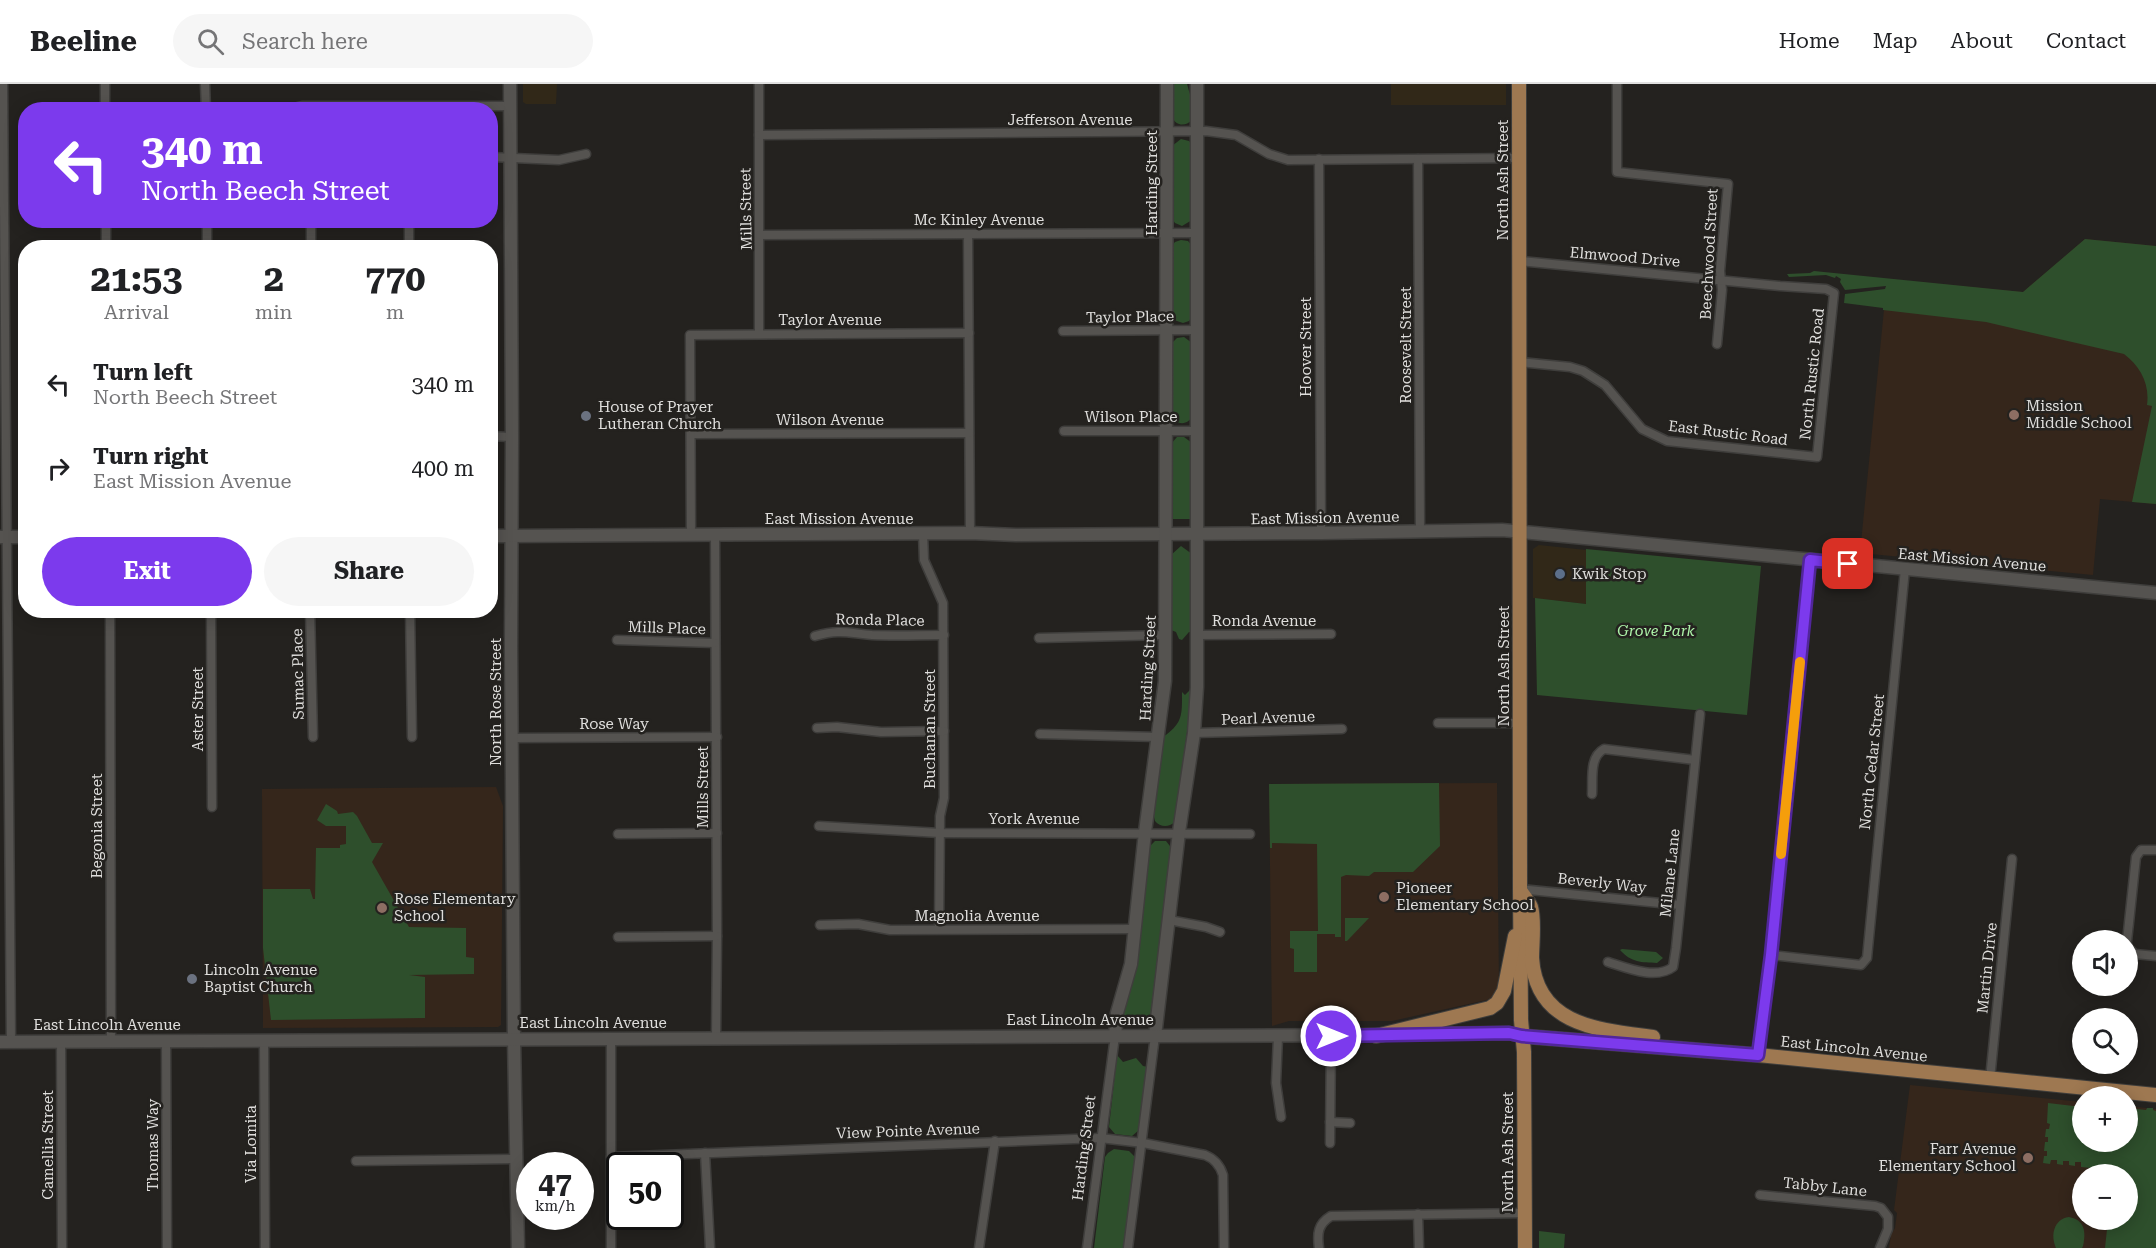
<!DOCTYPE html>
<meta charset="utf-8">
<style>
:root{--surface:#fff;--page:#f6f6f6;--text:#202124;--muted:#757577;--line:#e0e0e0;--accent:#7c3aed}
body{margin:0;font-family:"Roboto Serif",serif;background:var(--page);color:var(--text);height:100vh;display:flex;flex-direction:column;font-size:22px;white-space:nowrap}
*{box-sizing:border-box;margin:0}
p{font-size:20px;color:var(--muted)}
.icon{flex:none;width:33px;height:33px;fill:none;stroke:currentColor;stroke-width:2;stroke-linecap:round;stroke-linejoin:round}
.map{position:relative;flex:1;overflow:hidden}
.details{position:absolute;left:18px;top:156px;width:480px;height:378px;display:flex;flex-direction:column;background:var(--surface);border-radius:24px;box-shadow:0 3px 15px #0003}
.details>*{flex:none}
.top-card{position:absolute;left:18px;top:18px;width:480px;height:126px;border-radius:24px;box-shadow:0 3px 15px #0003;background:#7c3aed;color:#fff;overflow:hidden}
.fabs{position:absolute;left:2072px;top:846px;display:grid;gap:12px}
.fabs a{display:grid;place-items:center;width:66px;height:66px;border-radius:50%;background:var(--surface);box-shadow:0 3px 15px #0003;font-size:30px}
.speed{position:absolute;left:516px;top:1068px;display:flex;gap:12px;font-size:30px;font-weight:700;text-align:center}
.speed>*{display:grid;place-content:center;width:78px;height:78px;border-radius:50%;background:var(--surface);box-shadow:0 3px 15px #0003;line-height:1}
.speed small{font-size:15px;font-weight:400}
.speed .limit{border:3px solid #111;border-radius:9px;background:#fff;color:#111}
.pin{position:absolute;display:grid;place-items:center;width:51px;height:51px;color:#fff;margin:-26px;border-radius:12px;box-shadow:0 3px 9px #0006}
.me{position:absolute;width:66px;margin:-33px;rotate:90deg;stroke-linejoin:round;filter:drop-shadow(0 0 4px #0008)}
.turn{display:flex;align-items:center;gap:21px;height:126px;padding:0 24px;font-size:27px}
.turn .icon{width:78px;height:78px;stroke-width:2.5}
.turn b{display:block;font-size:42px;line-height:51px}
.eta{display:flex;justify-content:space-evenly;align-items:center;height:102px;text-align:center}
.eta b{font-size:36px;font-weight:700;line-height:42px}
.cta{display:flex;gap:12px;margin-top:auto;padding:12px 24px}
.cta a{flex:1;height:69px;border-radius:36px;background:var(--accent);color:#fff;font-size:24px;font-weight:700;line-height:69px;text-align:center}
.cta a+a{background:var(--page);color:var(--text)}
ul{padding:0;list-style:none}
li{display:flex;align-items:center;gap:18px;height:84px;padding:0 24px}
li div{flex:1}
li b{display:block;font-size:22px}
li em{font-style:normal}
header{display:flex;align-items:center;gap:36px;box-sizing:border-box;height:84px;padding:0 30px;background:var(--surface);border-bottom:2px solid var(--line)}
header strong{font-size:28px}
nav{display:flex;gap:33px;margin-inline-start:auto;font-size:21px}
.search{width:420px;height:54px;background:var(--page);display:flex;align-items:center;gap:15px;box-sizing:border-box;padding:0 21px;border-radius:33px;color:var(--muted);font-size:22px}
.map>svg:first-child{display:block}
</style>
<header>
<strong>Beeline</strong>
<div class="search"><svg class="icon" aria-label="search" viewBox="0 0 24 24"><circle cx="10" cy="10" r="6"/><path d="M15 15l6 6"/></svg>Search here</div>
<nav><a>Home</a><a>Map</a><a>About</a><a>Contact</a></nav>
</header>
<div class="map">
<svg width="2156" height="1164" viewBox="0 0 2156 1164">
<rect width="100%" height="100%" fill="#24221f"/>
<g fill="#312818">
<path d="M523 0H557L556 20H526L523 18Z"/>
<rect x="1391" y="0" width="115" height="21"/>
<path d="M1539 461 1586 466V520L1533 514V465Z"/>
</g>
<g fill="#35261b" fill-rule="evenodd">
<path d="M2085 155 2156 162V420L2100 415 2093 491 1860 469 1887 195 2023 208Z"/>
<path d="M1497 699 1499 908 1497 911 1491 915 1392 937H1289L1272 942 1269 700Z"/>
<path d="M496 703 503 722 501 941 498 943 263 944 262 705Z"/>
<path d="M1910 1001 2082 1018V1058H2127V1022L2156 1025V1164H1889L1891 1151 1895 1144 1897 1129 1894 1126ZM2082 1090H2127V1136H2082Z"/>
</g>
<g fill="#2e4f2c">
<path d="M1171 0H1187L1193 21 1192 36C1185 43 1176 42 1172 33Z"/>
<path d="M1181 55 1189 57 1192 61V136L1182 142 1175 139 1171 133 1172 62Z"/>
<path d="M2085 155 2156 162V420L2132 418 2152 322 2147 321C2150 300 2140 282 2124 270L1986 238 1883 226V224L1844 219 1845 210 1885 205 1886 202 1845 206 1840 198 1841 195 1836 192 1835 194 1826 191 1789 193 1787 190 1810 189 1814 187 2023 208Z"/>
<path d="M1181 156 1188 157 1192 162V232L1189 237 1183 239 1174 236 1171 231V163L1175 158Z"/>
<path d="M1184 253 1192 259V333C1186 342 1176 341 1171 331V260L1177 254Z"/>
<path d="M1177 353H1184L1192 359V431L1190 435H1173L1170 431 1171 360Z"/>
<path d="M1181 462 1192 470V548H1189L1182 556 1179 555 1176 548 1171 546V471Z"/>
<path d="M1586 465 1761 482 1747 631 1537 611 1535 514 1586 520Z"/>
<path d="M1193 603 1175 738C1168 744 1160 743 1155 737L1153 729 1163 653C1183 639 1182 631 1182 608L1185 611Z"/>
<path d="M1439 699 1440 762 1413 788H1374L1369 792 1346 791 1341 793V853H1335V850H1317V888H1294V865L1290 864V847H1318L1317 760 1272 759V764H1270L1269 700Z"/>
<path d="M326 720 337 727 338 730 353 728 357 732 372 759H383L372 778 409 843 466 844V873L474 874V890L409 891 425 893V934L271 936 263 864V805H310L313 815H315L316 764H340V761L346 760V742H326L317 736Z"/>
<path d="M1155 757H1166L1173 766 1151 941 1149 939C1142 944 1133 944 1125 939L1124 941 1122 937 1149 763Z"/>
<path d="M1345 834H1369L1347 857H1345Z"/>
<path d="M1622 865 1656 868 1663 874 1657 879C1641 878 1632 879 1620 866Z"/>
<path d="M1117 971 1123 978 1136 974 1143 982 1148 983 1139 1046 1132 1052 1115 1050 1109 1043Z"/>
<path d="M2048 1019 2082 1023V1058H2127V1024L2146 1026 2147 1024H2153V1026L2156 1027V1164H2105L2108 1136H2127V1090H2092V1084L2081 1083V1078H2075V1082L2069 1081V1077H2063V1081L2057 1080V1076H2051L2050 1080 2043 1079 2044 1072H2047V1067H2044L2045 1058H2048V1053H2045L2046 1045H2049L2050 1040 2047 1039Z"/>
<path d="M1114 1065 1129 1067 1135 1073 1126 1164H1094L1105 1073 1108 1069Z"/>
<path d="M2069 1133C2085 1136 2086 1148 2083 1162L2082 1164H2056C2050 1151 2054 1135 2069 1133Z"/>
<path d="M1539 1147 1565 1150 1564 1164H1539Z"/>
</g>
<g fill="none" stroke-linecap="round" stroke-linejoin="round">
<g stroke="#3f3e3c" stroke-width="11">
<g id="street">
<path d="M3 0 11 958"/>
<path d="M105 0V26"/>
<path d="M205 0 206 26"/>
<path d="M759 0V250"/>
<path d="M1617 0V88L1728 100 1720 187 1722 206 1717 260"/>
<path d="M285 26 302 22H510"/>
<path d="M759 51 1206 47 1236 51 1269 70 1288 76 1519 74"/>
<path d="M490 73 559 76 586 70"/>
<path d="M1319 75 1321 449"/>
<path d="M1418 75 1420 447"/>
<path d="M106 136V164"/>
<path d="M207 136V164"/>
<path d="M311 136V164"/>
<path d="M409 136V164"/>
<path d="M968 150 970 449"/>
<path d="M760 151 1197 149"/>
<path d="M1520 177 1780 202 1826 205 1834 209 1817 373 1667 357 1642 345 1605 301 1583 287 1570 283 1520 278"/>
<path d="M1063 247 1197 246"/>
<path d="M1064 347H1197"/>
<path d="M691 350 969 349"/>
<path d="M490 352 512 353"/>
<path d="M923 449 924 476 943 519 944 714 940 732 939 845"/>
<path d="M715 450 717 852 716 955"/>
<path d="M691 451 690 251 969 249"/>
<path d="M110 526 111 958"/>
<path d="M211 526 212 723"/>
<path d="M310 526 313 653"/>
<path d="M410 526 412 653"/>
<path d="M1198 551 1331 550"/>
<path d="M815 552C841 545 847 549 872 551 896 552 920 551 944 551"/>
<path d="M1039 554 1166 551"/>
<path d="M617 556 715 559"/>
<path d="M1438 639H1520"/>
<path d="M817 644 837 643 881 648 944 647"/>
<path d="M1194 649 1342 645"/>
<path d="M1040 650 1158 653"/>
<path d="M512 654 717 653"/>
<path d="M1592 710C1593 695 1589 673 1604 665L1695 676"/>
<path d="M819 742 940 749 1250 750"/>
<path d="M618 750 717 749"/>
<path d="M1520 805 1680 821"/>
<path d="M1169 836 1206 843 1220 848"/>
<path d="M820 841 858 840 890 846 1134 845"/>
<path d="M618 853 717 852"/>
<path d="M2127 857 2136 773 2141 766H2156"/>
<path d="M2127 860 2128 864 2135 870 2156 872"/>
<path d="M1771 871 1861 881 1867 874 1905 485"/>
<path d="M1608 878C1627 884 1656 896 1673 883L1676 864 1700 630"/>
<path d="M1278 953 1276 999 1281 1033"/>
<path d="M611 955V1164"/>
<path d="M264 956 265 1164"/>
<path d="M166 957 167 1164"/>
<path d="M61 958 62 1164"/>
<path d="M1758 971 1771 871 1810 476"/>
<path d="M1990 995 2012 775"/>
<path d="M1330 1038 1350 1039"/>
<path d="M1330 1059 1331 952"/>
<path d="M705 1069 710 1164"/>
<path d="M611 1073 1100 1054 1143 1059 1205 1071C1215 1075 1220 1081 1223 1091L1224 1164"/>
<path d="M356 1077 516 1075"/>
<path d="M1760 1111 1875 1122 1881 1124 1888 1133V1145L1880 1164"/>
<path d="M1418 1130 1419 1164"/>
<path d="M979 1164 995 1057"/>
<path d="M1087 1164 1115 952"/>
<path d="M1128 1164 1155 952"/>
<path d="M1319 1164C1317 1149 1318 1140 1331 1132L1524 1129"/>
</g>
</g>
<g stroke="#3f3e3c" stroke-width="15">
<g id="secondary">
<path d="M510 0 512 353 511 565 514 956 518 1164"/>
<path d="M490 452 970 449 1016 451 1321 449 1502 446 2156 509"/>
<path d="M0 453H26"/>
<path d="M1401 950 1509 949 1522 952"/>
<path d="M1115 952 1117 929 1131 880 1145 748 1165 597 1167 0"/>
<path d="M1155 952 1179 748 1194 649 1197 603V0"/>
<path d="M0 958 1383 951"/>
</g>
</g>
<g stroke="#3f3e3c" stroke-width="16">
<g id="primary">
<path d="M1519 0 1520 805 1521 936 1524 968 1525 1164"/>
<path d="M1521 808C1524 812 1529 818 1531 823 1535 836 1532 860 1532 874 1536 942 1600 946 1653 953"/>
<path d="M1376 952 1490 924 1497 919 1504 907 1515 852"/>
<path d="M1522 952 1758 971 2156 1011"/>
</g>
</g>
<use href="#street" stroke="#555350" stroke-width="8"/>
<use href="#secondary" stroke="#555350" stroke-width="12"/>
<use href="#primary" stroke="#9e7851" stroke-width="14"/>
</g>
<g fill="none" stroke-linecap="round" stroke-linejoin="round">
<g stroke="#51269a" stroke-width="15">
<path id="route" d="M1331 952 1509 949 1522 952 1758 971 1771 871 1810 476 1848 480"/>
</g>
<use href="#route" stroke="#7c3aed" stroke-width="10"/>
<path stroke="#f59e0b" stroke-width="10" d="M1781 770 1800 578"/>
</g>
<g fill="#8d6e63" stroke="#24221f" stroke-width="2">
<circle cx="2014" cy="331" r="6"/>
<circle cx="1384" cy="813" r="6"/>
<circle cx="382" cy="824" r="6"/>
<circle cx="2028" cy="1074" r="6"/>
</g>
<g fill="#6b7280" stroke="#24221f" stroke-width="2">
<circle cx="586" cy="332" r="6"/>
<circle cx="192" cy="895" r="6"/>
</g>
<circle fill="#5c6f8a" stroke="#24221f" stroke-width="2" cx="1560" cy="490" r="6"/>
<g text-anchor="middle" stroke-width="5" stroke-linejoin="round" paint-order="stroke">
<g font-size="15" fill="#dfdedc" stroke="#24221f">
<text x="1070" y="41">Jefferson Avenue</text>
<text transform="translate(1503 96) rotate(-90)" y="5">North Ash Street</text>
<text transform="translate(1152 99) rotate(-90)" y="5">Harding Street</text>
<text transform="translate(746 125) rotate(-91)" y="5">Mills Street</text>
<text x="979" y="141">Mc Kinley Avenue</text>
<text transform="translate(1709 170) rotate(-87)" y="5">Beechwood Street</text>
<text transform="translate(1625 173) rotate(5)" y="5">Elmwood Drive</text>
<text transform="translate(1130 233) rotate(-1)" y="5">Taylor Place</text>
<text x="830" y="241">Taylor Avenue</text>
<text transform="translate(1406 261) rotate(-90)" y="5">Roosevelt Street</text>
<text transform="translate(1306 263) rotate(-90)" y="5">Hoover Street</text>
<text transform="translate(1812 290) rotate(-84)" y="5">North Rustic Road</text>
<text x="1131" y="338">Wilson Place</text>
<text x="830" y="341">Wilson Avenue</text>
<text transform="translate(1728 349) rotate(7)" y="5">East Rustic Road</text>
<text transform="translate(1325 434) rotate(-1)" y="5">East Mission Avenue</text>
<text x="839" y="440">East Mission Avenue</text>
<text transform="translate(1972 476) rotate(5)" y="5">East Mission Avenue</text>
<text transform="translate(880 536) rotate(1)" y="5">Ronda Place</text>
<text x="1264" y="542">Ronda Avenue</text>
<text transform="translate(667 544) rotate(2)" y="5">Mills Place</text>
<text transform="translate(1504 582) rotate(-90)" y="5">North Ash Street</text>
<text transform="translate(1148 584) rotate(-87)" y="5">Harding Street</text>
<text transform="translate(298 590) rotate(-91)" y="5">Sumac Place</text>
<text transform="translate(496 618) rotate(-90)" y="5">North Rose Street</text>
<text transform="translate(198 625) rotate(-90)" y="5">Aster Street</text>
<text transform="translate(1268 634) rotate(-2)" y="5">Pearl Avenue</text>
<text x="614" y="645">Rose Way</text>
<text transform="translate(930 645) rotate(-90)" y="5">Buchanan Street</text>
<text transform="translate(1872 678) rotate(-84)" y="5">North Cedar Street</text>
<text transform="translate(703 703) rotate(-90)" y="5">Mills Street</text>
<text x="1034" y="740">York Avenue</text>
<text transform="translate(97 742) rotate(-90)" y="5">Begonia Street</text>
<text transform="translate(1670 789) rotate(-84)" y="5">Milane Lane</text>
<text transform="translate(1602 799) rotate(6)" y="5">Beverly Way</text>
<text x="977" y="837">Magnolia Avenue</text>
<text transform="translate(1987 884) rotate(-84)" y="5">Martin Drive</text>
<text x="1080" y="941">East Lincoln Avenue</text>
<text x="593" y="944">East Lincoln Avenue</text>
<text x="107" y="946">East Lincoln Avenue</text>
<text transform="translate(1854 965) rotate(6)" y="5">East Lincoln Avenue</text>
<text transform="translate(908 1047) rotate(-2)" y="5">View Pointe Avenue</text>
<text transform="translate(251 1060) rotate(-90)" y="5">Via Lomita</text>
<text transform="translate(48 1061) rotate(-90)" y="5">Camellia Street</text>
<text transform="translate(153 1061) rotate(-90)" y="5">Thomas Way</text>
<text transform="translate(1084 1064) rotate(-83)" y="5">Harding Street</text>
<text transform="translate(1508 1068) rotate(-90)" y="5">North Ash Street</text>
<text transform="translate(1825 1103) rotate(6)" y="5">Tabby Lane</text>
</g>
<g font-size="15" fill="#dfdedc" stroke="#24221f" text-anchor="start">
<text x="2026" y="327">Mission<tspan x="2026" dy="17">Middle School</tspan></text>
<text x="598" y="328">House of Prayer<tspan x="598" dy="17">Lutheran Church</tspan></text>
<text x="1572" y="495">Kwik Stop</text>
<text x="1396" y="809">Pioneer<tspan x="1396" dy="17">Elementary School</tspan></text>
<text x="394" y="820">Rose Elementary<tspan x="394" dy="17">School</tspan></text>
<text x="204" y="891">Lincoln Avenue<tspan x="204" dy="17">Baptist Church</tspan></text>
<text x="2016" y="1070" text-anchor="end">Farr Avenue<tspan x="2016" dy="17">Elementary School</tspan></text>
</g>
<g font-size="15" font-style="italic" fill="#adf4a9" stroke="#24221f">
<text x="1656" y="552">Grove Park</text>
</g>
</g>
</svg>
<div class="fabs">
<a><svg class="icon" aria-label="sound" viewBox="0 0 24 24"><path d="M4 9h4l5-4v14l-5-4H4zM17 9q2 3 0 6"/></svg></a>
<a><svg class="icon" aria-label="search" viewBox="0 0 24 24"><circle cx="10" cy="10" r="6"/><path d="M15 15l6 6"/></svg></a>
<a>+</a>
<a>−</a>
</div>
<div class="speed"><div>47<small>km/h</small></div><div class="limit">50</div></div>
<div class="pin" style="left:1848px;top:480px;background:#d93025"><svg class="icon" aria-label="arrive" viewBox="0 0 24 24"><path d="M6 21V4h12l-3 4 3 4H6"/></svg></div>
<svg class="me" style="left:1331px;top:952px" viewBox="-20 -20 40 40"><circle r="17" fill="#7c3aed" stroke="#fff" stroke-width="3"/><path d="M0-11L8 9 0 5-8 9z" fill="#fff"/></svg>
<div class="top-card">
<div class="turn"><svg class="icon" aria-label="left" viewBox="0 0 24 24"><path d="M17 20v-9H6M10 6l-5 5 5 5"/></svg><div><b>340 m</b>North Beech Street</div></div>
</div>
<section class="details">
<div class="eta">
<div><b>21:53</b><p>Arrival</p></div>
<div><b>2</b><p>min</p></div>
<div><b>770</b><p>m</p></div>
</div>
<ul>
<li><svg class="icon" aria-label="left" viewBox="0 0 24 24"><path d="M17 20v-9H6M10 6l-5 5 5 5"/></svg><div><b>Turn left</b><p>North Beech Street</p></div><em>340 m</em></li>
<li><svg class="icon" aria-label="right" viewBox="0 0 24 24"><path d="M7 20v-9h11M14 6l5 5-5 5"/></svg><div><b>Turn right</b><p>East Mission Avenue</p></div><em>400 m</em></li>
</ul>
<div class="cta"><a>Exit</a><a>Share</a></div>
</section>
</div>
